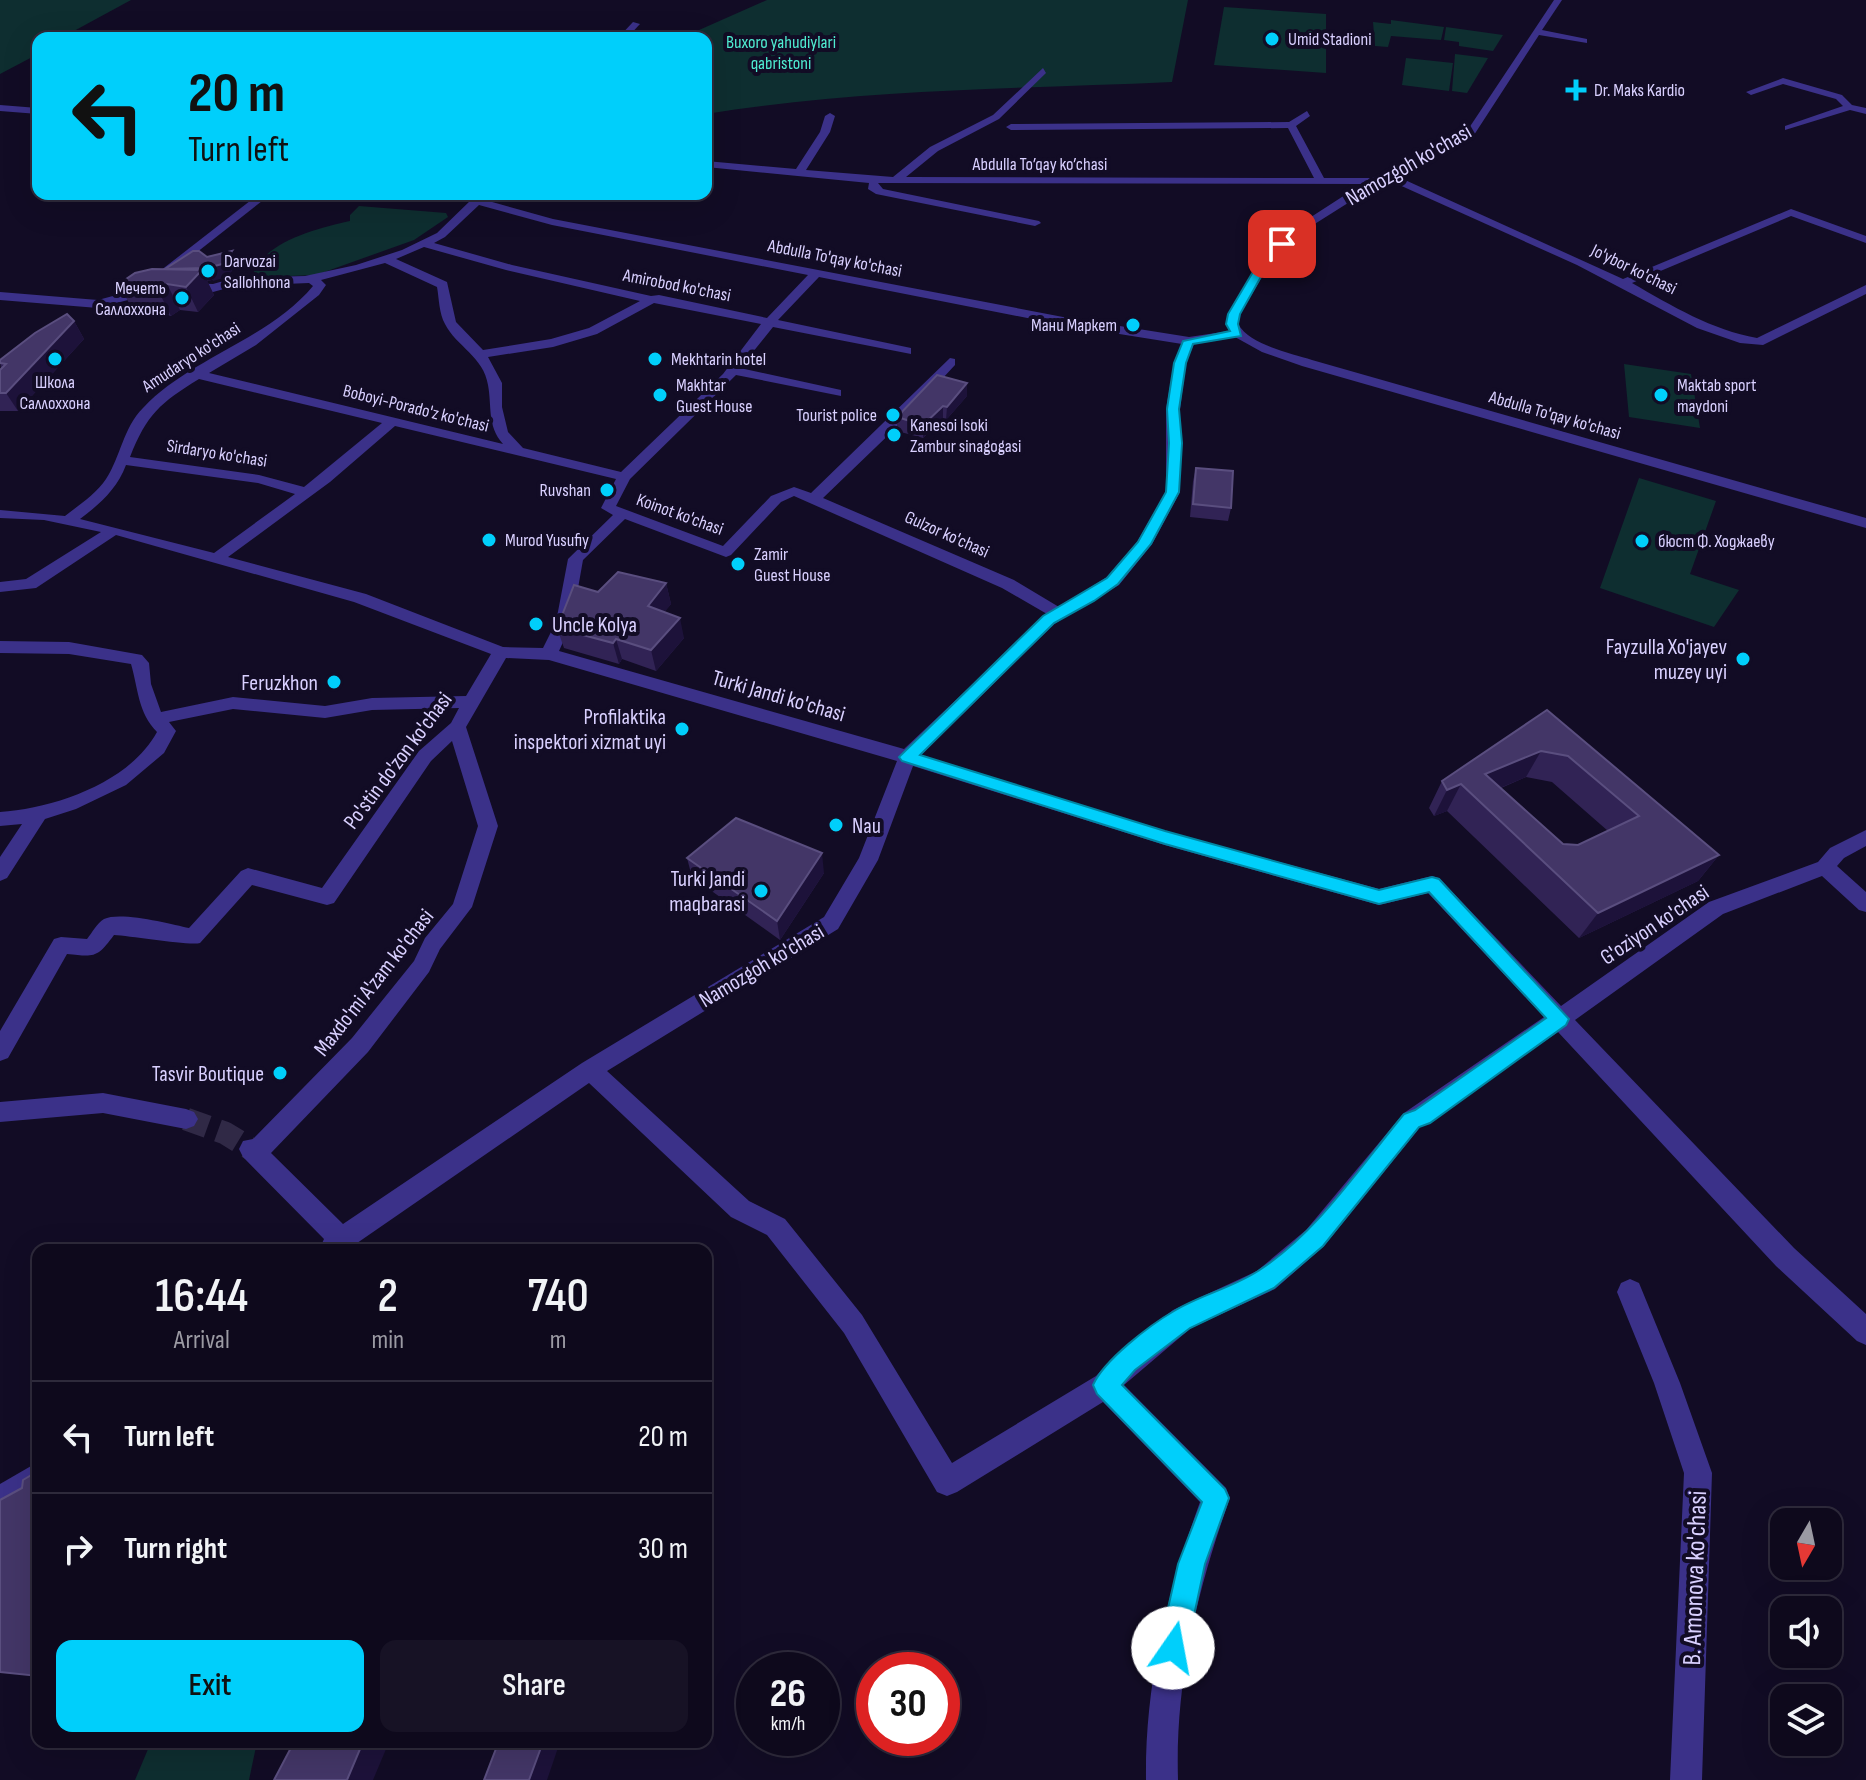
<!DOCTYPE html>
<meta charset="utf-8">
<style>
:root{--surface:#0e091c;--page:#171225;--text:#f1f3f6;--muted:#9b9aa3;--line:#2e2a3b;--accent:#00cffb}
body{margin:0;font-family:"Sofia Sans Condensed",sans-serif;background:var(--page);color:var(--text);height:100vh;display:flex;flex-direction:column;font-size:30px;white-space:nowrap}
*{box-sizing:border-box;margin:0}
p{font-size:26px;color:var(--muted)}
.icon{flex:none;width:44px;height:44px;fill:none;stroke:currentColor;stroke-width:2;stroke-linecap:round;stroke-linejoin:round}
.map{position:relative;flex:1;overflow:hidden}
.panel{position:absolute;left:32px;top:1244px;width:680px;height:504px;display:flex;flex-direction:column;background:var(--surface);border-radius:16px;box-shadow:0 8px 32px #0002,0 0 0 2px var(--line)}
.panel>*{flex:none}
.hud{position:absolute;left:32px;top:32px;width:680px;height:168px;border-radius:16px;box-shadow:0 8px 32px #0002,0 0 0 2px var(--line);background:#00cffb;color:#111;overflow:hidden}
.needle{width:52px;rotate:189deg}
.fabs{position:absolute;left:1770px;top:1508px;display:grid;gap:16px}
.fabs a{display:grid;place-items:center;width:72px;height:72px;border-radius:16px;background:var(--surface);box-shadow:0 8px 32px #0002,0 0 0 2px var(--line);font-size:40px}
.speed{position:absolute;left:736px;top:1652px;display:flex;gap:16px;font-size:40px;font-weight:700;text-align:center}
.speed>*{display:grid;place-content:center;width:104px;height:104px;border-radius:50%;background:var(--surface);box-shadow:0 8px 32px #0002,0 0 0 2px var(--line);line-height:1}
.speed small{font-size:20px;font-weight:400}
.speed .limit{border:12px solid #d22;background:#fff;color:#111}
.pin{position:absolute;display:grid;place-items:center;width:68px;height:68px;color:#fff;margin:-34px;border-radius:16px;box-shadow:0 4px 12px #0006}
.me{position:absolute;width:88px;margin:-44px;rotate:12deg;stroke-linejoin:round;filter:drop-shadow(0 0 6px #0008)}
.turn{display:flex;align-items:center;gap:28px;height:168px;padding:0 24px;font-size:36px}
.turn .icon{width:104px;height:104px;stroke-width:2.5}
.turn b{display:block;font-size:56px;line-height:68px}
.eta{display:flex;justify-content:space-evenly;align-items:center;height:136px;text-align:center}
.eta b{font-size:48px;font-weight:600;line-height:56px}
.cta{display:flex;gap:16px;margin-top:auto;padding:16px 24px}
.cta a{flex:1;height:92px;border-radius:16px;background:var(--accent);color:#111;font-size:32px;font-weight:600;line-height:92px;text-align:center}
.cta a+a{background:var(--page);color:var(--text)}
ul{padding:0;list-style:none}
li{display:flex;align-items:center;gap:24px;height:112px;padding:0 24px;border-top:2px solid var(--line)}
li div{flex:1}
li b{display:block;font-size:30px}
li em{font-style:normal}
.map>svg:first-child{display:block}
</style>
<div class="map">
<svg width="1866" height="1780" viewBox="0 0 1866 1780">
<rect width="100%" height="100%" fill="#120c25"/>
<g fill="#0e2e30">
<path d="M0 0H131L61 38H38V54L0 74Z"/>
<path d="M767 0H1188L1172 82C1017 89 860 89 706 114V38H681Z"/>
<path d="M1224 7 1326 14V73L1214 65Z"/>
<path d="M1391 20 1444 27 1441 40 1391 36 1388 47 1375 46 1373 22 1391 24Z"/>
<path d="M1446 27 1503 35 1493 51 1459 46V42L1444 40Z"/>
<path d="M1455 54 1488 58 1467 93 1452 91Z"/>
<path d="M1406 58 1453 63 1449 91 1402 85Z"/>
<path d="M359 206 446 213 448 217 414 240 316 275 261 277 253 274C265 241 319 228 350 221V215Z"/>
<path d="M1624 364 1691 374 1700 428 1629 417Z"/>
<path d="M1639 478 1716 501 1690 574 1739 590 1714 627 1600 588Z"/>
<path d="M151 1742H257L249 1780H135Z"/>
</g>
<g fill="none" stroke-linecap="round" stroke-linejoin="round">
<path stroke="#302946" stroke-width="23" stroke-dasharray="23 11" stroke-linecap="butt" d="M186 1119 225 1133 251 1149"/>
<g fill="#3b3189" fill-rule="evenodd">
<path d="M1554 0H1562L1542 30 1587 39V43L1539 35 1474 135 1394 175 1623 279 1791 209 1866 236V243L1791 216 1632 283C1672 306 1712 330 1757 338L1866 285V294L1763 345 1740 343 1697 328 1577 265 1386 179 1302 232 1272 260 1240 314 1238 324C1250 345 1290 353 1312 360L1866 518V528L1302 366 1262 352 1235 337 1194 344 1186 363 1180 409V492L1152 544 1119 585 1054 624 921 755 1165 831 1379 889 1432 876 1439 878 1561 1006 1709 902 1818 862 1830 848 1866 830V846L1844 858 1837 866 1866 892V912L1859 910 1822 876 1723 914 1575 1020 1794 1248 1866 1314V1345L1857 1341 1776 1266 1558 1032 1420 1127 1324 1246 1275 1289 1191 1328 1124 1385 1226 1488 1230 1498C1197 1590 1175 1682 1178 1780H1146C1145 1683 1167 1593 1200 1502L1103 1402 957 1492 947 1496 937 1492 844 1333 767 1235 731 1217 589 1083 347 1250H319L324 1239 243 1157 239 1149 243 1141 253 1139 352 1038 414 961 425 938 453 904 478 826 452 741 431 761 334 903 327 905 252 885 200 943C190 946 131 936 114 935 97 958 95 957 67 954L8 1058 0 1061V1031L54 939 61 937 87 939C92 933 97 923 104 919 120 911 171 924 189 928L241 871 248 868 322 888 419 751 451 723 459 708 372 710 325 718 233 709 169 722 176 731 164 753 126 785 76 809 45 819 7 878 0 881V857L22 824 0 826V812C55 808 129 783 157 732 138 713 138 688 131 664L69 654 0 653V641L69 642 142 655 149 663 151 684 161 712 233 697 325 706 372 698 466 696 491 654 354 602 116 535 36 588 0 592V582L26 579 101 532 44 520 0 518V510L65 516C79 505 96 494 106 479 121 456 123 428 143 408 190 358 268 340 313 286L309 283 235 286 213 292 181 289V283L213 284 234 278 305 276 356 265 402 250 437 233 472 199 479 194H490L485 200 553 219 1063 317 1189 337 1229 331 1226 324 1228 314 1263 256 1294 228 1362 184 878 183 883 189 1039 221 1041 223 1035 226 876 194 868 189 869 183 706 167V161L796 169 820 132 825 116 830 113 835 116 830 132 806 170 893 177 930 147 993 115 1043 68 1046 73 999 119 938 151 906 177 1314 178 1288 128 1011 130 1006 127 1011 124 1289 122 1307 111 1310 116 1296 126 1324 178H1372L1467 131ZM479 205 552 225 808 275 767 318 659 295 651 296 512 265 434 243 445 237ZM424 247 506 270 640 301 589 328 551 339 483 350 456 322 447 282 396 259ZM385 263 437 287C439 298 439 314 445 324 456 346 484 357 488 385 492 407 487 426 503 444L209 373 256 345 319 295 326 285 321 280ZM819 277 1063 325 1182 344 1174 363 1166 409V492L1137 542 1107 577 1059 607 1014 580 823 498 902 422 955 365V359L950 358 811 493 794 487 771 496 723 546 616 506 630 479 736 375 841 396V390L740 368 773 327 911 354V348L778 320ZM654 303 761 324 723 374 621 472 523 448 508 432 502 407V383L488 357 553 347 597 334ZM199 379 382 423 304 487 259 475 130 457C147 414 160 403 199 379ZM395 426 616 479 601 508 613 515 568 559 556 622 543 648 503 647 366 594 228 557 330 482ZM126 465 258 483 295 494 214 553 80 519C100 504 117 489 126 465ZM794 496 1002 588 1047 614 904 749 559 651 572 622 583 560 625 519 726 557 731 555 781 502ZM506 658 549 660 897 761 859 858 824 917 582 1063 343 1224 271 1153 368 1052 429 972 440 949 472 907 498 826 466 727ZM913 766 1165 845 1379 905 1428 893 1544 1017 1404 1113 1306 1230 1257 1271 1173 1310 1118 1353 1096 1376 952 1463 862 1315 785 1219 749 1201 607 1071 838 929 878 860Z"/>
<path d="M633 22 640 24 627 38H618Z"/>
<path d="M1783 78 1842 95 1852 105 1866 108V114L1850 110 1785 130V126L1843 106 1836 99 1783 84 1751 95 1746 92Z"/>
<path d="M0 105 38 108V114L0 111Z"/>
<path d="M259 194H271L168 275H160V271Z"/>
<path d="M150 286 154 287V293L98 308 0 300V292L98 300Z"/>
<path d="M103 1093 186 1109 194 1112 198 1119 194 1126 186 1129 103 1113 0 1122V1102Z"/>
<path d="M1630 1279 1639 1283 1680 1383 1712 1473 1702 1780H1670L1684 1473 1654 1383 1617 1292 1621 1283Z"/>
<path d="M38 1462V1492L0 1514V1484Z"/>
</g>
</g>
<g fill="#312355" fill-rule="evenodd">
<path d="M232 251 237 264 227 277 207 281 214 295 198 312 180 310 171 316 132 309 119 284 165 269Z"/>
<path d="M74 321 84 339 18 411H0V370L1 369 0 360Z"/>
<path d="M967 396 946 420 943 419 923 438 897 431V417Z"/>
<path d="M1196 468 1231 508 1228 521 1190 517 1193 481Z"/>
<path d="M666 583 671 604 664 612 684 638 656 671 622 659 619 664 564 648 557 628 598 592Z"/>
<path d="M1547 710 1719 855 1698 881 1579 938 1447 811 1434 816 1429 808 1442 781ZM1526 777 1552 782 1608 831 1578 845 1563 844 1501 788Z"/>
<path d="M687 858 824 873 780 940 692 877Z"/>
</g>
<g fill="#1d123a">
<path d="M232 251 237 264 227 277 213 281 207 268Z"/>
<path d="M202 270 214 295 198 312 186 287Z"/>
<path d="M167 284 180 310 171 316 158 290Z"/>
<path d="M74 321 84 339 18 411 6 393Z"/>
<path d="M967 383V396L946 420 947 407Z"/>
<path d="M943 406V419L923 438V425Z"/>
<path d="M666 583 671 604 653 627 648 606Z"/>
<path d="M680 618 684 638 656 671 651 650Z"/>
<path d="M616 639 622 659 619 664 613 643Z"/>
<path d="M1541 751 1526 777 1476 798 1485 774Z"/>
<path d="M1461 784 1447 811 1434 816 1447 790Z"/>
<path d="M822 853 824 873 780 940 777 921Z"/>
<path d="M1719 855 1698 881 1579 938 1598 913Z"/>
<path d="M363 1742H389L373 1780H347Z"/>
<path d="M543 1742H560L547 1780H529Z"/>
</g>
<g fill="#433667" stroke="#5a4e7f" stroke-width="2" fill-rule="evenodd">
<path d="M193 251H199L207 257 232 251 222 264 207 268 165 269Z"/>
<path d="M152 269 202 270 186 287 167 284 158 290 119 284 135 273Z"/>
<path d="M67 314 74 321 6 393H0V370L6 364 0 363V360L35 333Z"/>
<path d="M937 375 967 383 947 407 943 406 923 425 897 417Z"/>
<path d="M1196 468 1233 471 1231 508 1193 504Z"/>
<path d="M618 572 666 583 648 606 680 618 651 650 616 639 613 643 557 628 574 585 598 592Z"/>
<path d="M1547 710 1719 855 1598 913 1461 784 1447 790 1442 781ZM1541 751 1568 756 1639 816 1578 845 1563 844 1485 774Z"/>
<path d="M736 818 822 853 777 921 687 858Z"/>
<path d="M38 1471V1676L0 1672V1500L22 1488 23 1480Z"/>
<path d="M294 1742H363L347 1780H274Z"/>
<path d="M481 1742H543L529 1780H484L497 1746Z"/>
</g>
<path fill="#00cffb" stroke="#0087a3" stroke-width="2" d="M1279 241 1288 244 1271 259 1240 314 1238 324 1241 336 1193 344 1186 363 1179 409 1182 443 1179 492 1151 544 1118 584 1094 601 1054 623 920 755 1165 831 1379 890 1432 877 1439 879 1569 1019 1566 1025 1430 1123 1419 1127 1323 1246 1274 1288 1190 1328 1135 1370 1122 1385 1225 1489 1229 1498 1205 1564 1187 1648 1183 1658 1173 1662 1163 1658 1159 1648 1178 1564 1202 1502 1097 1394 1093 1385C1104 1360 1150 1325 1174 1311 1200 1295 1232 1288 1258 1271 1317 1233 1360 1167 1404 1114L1415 1110 1546 1018 1429 892 1379 904 1165 844 902 761 899 757 1043 616 1107 578 1138 542 1166 492 1169 443 1167 409 1174 363 1183 341 1230 331 1226 324 1228 314 1263 255Z"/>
<g fill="#00cffb" stroke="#120c25" stroke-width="3">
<circle cx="1272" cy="39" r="8"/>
<path d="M1572 78h8v8h8v8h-8v8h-8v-8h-8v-8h8z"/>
<circle cx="208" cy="271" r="8"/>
<circle cx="182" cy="298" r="8"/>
<circle cx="1133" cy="325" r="8"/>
<circle cx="55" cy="359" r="8"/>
<circle cx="655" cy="359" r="8"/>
<circle cx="660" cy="395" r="8"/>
<circle cx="1661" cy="395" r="8"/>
<circle cx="893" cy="415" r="8"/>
<circle cx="894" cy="435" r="8"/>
<circle cx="607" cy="490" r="8"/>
<circle cx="489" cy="540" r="8"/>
<circle cx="1642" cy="541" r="8"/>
<circle cx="738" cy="564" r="8"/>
<circle cx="536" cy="624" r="8"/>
<circle cx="1743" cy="659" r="8"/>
<circle cx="334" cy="682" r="8"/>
<circle cx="682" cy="729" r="8"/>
<circle cx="836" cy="825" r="8"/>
<circle cx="761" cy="891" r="8"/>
<circle cx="280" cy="1073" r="8"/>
</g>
<g text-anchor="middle" stroke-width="8" stroke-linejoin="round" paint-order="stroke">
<g font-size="18" fill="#d9d0ff" stroke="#120c25" text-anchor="start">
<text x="1288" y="45">Umid Stadioni</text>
<text x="1594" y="96">Dr. Maks Kardio</text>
<text x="224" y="267">Darvozai<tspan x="224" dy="21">Sallohhona</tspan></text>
<text x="166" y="294" text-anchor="end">Мечеть<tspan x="166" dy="21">Саллоххона</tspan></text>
<text x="1117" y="331" text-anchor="end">Мани Маркет</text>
<text x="671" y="365">Mekhtarin hotel</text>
<text x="55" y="388" text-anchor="middle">Школа<tspan x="55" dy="21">Саллоххона</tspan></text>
<text x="676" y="391">Makhtar<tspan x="676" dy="21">Guest House</tspan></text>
<text x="1677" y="391">Maktab sport<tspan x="1677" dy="21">maydoni</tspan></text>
<text x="877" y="421" text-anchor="end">Tourist police</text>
<text x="910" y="431">Kanesoi Isoki<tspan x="910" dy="21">Zambur sinagogasi</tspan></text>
<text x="591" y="496" text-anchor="end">Ruvshan</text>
<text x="505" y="546">Murod Yusufiy</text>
<text x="1658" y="547">бюст Ф. Ходжаеву</text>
<text x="754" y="560">Zamir<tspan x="754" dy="21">Guest House</tspan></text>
</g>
<g font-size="18" fill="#4fecd1" stroke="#120c25">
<text x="781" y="48">Buxoro yahudiylari<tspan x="781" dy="21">qabristoni</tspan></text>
</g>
<g font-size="18" fill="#d9d0ff" stroke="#120c25">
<text x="1040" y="170">Abdulla To’qay ko’chasi</text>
<text transform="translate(835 258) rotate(11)" y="6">Abdulla To'qay ko'chasi</text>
<text transform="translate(1634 269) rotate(26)" y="6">Jo'ybor ko'chasi</text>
<text transform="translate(677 285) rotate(11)" y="6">Amirobod ko'chasi</text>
<text transform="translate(191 357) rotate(-33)" y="6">Amudaryo ko'chasi</text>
<text transform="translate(416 408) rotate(14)" y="6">Boboyi-Porado'z ko'chasi</text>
<text transform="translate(1555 415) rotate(16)" y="6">Abdulla To'qay ko'chasi</text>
<text transform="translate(217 453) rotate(9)" y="6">Sirdaryo ko'chasi</text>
<text transform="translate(680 514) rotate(20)" y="6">Koinot ko'chasi</text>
<text transform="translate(947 534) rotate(24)" y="6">Gulzor ko'chasi</text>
</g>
<g font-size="22" fill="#d9d0ff" stroke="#120c25">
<text transform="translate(1408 164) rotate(-30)" y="8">Namozgoh ko'chasi</text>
<text transform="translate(779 695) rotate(16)" y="8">Turki Jandi ko'chasi</text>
<text transform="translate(397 760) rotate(-53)" y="8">Po'stin do'zon ko'chasi</text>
<text transform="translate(1654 924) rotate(-34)" y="8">G'oziyon ko'chasi</text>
<text transform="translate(761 965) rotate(-31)" y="8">Namozgoh ko'chasi</text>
<text transform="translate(373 982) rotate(-52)" y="8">Maxdo'mi A'zam ko'chasi</text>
</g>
<g font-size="22" fill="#d9d0ff" stroke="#120c25" text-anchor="end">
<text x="552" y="632" text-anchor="start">Uncle Kolya</text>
<text x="1727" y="654">Fayzulla Xo'jayev<tspan x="1727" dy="25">muzey uyi</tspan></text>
<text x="318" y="690">Feruzkhon</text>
<text x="666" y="724">Profilaktika<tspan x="666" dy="25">inspektori xizmat uyi</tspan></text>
<text x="852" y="833" text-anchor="start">Nau</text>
<text x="745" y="886">Turki Jandi<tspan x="745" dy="25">maqbarasi</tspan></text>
<text x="264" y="1081">Tasvir Boutique</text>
</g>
<g font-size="26" fill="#d9d0ff" stroke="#120c25">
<text transform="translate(1694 1578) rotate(-88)" y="9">B. Amonova ko'chasi</text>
</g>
</g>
</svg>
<div class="fabs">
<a><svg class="needle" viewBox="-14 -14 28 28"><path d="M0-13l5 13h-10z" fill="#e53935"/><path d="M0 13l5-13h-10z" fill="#9b9aa3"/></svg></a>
<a><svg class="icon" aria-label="sound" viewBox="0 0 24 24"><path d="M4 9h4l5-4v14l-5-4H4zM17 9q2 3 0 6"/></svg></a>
<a><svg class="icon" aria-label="layers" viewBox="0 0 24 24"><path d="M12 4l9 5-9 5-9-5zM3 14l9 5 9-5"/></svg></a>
</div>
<div class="speed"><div>26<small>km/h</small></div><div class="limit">30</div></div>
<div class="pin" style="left:1282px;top:244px;background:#d93025"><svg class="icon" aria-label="arrive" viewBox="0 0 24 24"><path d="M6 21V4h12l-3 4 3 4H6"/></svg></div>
<svg class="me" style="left:1173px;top:1648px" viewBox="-20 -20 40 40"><circle r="19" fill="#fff"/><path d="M0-13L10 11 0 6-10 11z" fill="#00cffb"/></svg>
<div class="hud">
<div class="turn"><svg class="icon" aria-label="left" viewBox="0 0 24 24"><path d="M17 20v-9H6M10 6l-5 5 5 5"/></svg><div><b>20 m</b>Turn left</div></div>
</div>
<section class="panel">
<div class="eta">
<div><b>16:44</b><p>Arrival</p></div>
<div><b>2</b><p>min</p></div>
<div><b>740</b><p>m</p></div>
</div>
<ul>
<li><svg class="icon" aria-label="left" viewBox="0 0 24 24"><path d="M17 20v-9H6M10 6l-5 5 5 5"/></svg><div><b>Turn left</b></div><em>20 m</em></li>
<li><svg class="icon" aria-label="right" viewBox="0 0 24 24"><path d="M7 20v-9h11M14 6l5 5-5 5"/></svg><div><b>Turn right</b></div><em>30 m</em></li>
</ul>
<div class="cta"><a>Exit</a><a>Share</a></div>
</section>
</div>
